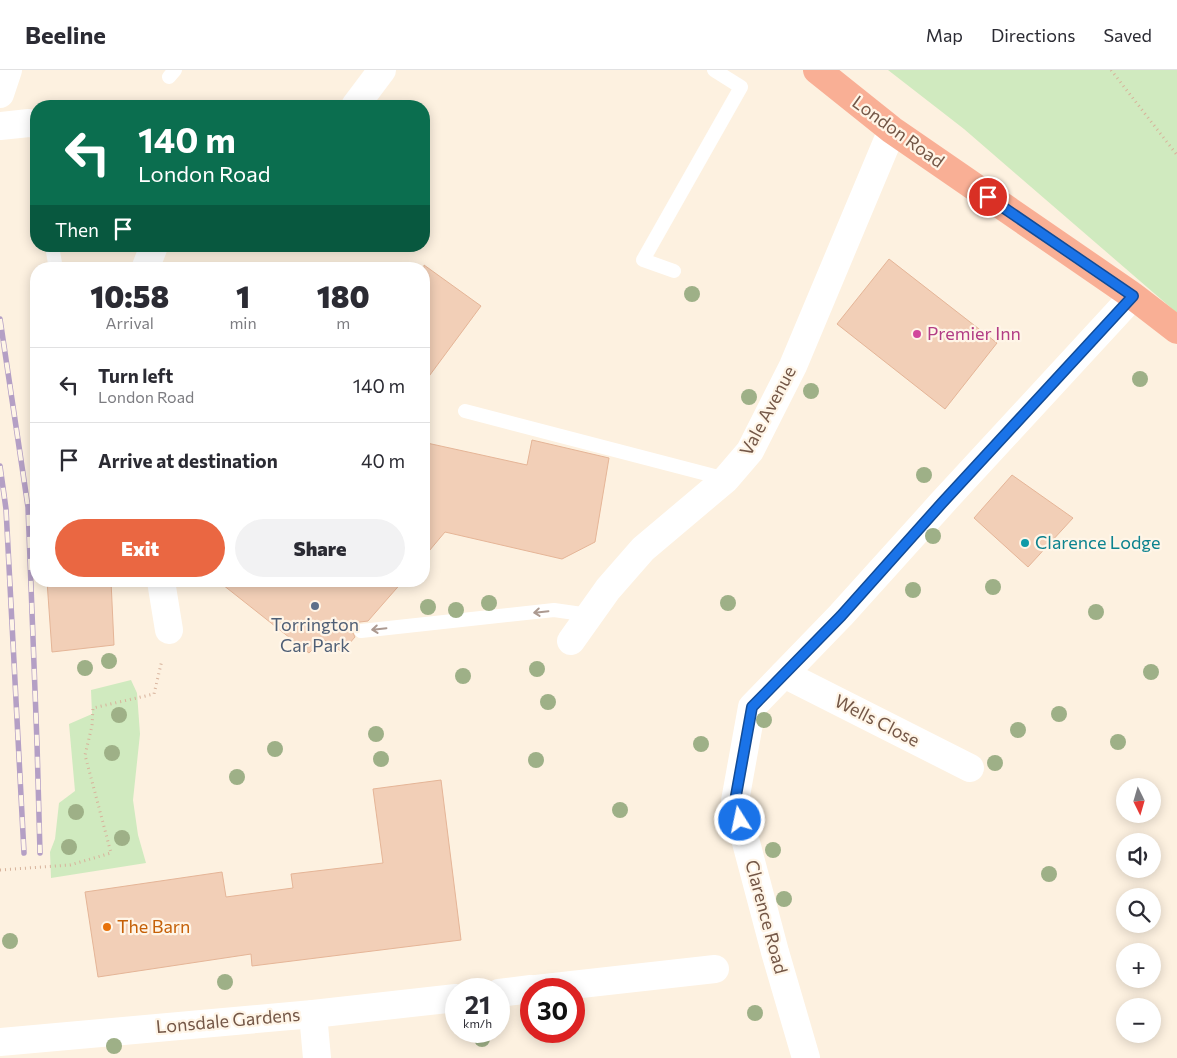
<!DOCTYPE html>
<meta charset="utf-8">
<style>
:root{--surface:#fff;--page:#f2f2f3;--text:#2b2b33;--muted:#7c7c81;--line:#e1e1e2;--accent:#ea6742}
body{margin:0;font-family:Commissioner,sans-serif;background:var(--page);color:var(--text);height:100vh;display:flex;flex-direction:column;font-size:19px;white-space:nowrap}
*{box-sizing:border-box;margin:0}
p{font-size:16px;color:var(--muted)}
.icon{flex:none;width:28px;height:28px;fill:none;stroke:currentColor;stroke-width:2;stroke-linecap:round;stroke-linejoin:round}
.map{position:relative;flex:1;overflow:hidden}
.details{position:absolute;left:30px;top:192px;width:400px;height:325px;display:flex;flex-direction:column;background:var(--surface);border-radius:20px;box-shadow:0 2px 12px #0003}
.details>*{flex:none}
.hud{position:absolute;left:30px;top:30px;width:400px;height:152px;border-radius:20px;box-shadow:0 2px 12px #0003;background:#0b6e4f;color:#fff;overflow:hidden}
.needle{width:32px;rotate:175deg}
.buttons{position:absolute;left:1116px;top:708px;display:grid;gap:10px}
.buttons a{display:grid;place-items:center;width:45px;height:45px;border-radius:50%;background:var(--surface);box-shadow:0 2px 12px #0003;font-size:25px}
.speed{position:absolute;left:445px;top:908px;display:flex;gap:10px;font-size:25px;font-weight:700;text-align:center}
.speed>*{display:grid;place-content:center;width:65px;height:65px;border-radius:50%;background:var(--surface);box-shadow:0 2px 12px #0003;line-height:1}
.speed small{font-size:12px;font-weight:400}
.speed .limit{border:8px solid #d22;background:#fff;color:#111}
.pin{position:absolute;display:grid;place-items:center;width:42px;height:42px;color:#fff;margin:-21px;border:2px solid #fff;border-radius:50%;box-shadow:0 1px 5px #0007}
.me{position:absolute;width:55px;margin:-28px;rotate:350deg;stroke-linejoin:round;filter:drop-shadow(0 0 4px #0008)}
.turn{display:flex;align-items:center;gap:18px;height:105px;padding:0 25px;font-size:22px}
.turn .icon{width:65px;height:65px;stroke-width:2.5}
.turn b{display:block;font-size:35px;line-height:42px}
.then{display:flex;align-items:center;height:48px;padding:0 25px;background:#0003;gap:10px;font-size:19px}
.eta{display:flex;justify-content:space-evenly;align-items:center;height:85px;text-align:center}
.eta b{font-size:30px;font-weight:800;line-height:35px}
.primary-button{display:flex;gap:10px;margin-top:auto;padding:10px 25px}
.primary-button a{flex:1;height:58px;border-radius:30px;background:var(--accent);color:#fff;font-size:20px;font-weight:800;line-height:58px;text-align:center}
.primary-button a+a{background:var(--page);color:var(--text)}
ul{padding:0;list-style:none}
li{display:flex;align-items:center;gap:15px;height:75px;padding:0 25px;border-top:1px solid var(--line)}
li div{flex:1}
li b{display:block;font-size:19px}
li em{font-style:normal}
header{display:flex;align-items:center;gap:30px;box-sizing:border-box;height:70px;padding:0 25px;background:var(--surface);border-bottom:1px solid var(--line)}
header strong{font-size:24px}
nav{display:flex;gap:28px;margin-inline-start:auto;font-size:18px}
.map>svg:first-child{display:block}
</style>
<header>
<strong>Beeline</strong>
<nav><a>Map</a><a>Directions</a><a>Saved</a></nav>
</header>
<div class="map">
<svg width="1177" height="988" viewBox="0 0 1177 988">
<rect width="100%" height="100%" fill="#fdf1e0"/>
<g fill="#d0eabf">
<path d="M888 0H1177V243L964 59Z"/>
<path d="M131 610 137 623 140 664 133 730 138 765 146 793 51 808 50 782 55 769 59 733 75 721 69 654 92 644 91 620Z"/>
</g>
<g fill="#f2cfb7" stroke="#e5b597">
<path d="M889 189 997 273 945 339 837 254Z"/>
<path d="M424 195 481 236 424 313Z"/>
<path d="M532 370 609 388 595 472 562 489 445 462 424 487V393L427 373 527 395Z"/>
<path d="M1012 405 1073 448 1028 497 974 448Z"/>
<path d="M47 511H111L114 575 52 582Z"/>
<path d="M218 511H403L368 551 360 552 355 554 353 558 352 561 355 567 342 582 323 569 309 583Z"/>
<path d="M441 710 461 870 252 896 251 884 98 907 85 822 222 802 226 827 293 818 291 804 383 793 373 719Z"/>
</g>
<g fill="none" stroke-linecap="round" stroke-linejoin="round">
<g stroke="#d7b29b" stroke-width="3" stroke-dasharray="1 4" stroke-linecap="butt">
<path d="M1111 0 1177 85"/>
<path d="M0 800 70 795 111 783 85 685 92 656 93 638 154 624 162 590"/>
</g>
<g stroke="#fff" stroke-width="14">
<path d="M169 7 175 0"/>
<path d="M52 176 56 199"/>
<path d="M674 201 643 190 741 17 714 0"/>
<path d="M465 341 726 409"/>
<path d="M361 561 554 540 589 545"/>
</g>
<g stroke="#fff" stroke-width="28">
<path d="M145 199 154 176"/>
<path d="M161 511 169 560"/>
<path d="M571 571 608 519 643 479 726 409 750 381 793 296 892 60"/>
<path d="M784 604 970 698"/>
<path d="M536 919 715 899"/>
<path d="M499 923 531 919"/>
<path d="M313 944 317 988"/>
<path d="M0 972 313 944 456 928"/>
<path d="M806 988 775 882 735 731 752 637 841 545 942 433 1133 226"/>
</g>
<g stroke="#fff" stroke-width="28">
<path d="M0 24 8 0"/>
<path d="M355 36 382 0"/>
<path d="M0 56 29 53 36 54"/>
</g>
<path stroke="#f9af95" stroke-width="28" d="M817 0 892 60 1133 226 1177 260"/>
<g stroke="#b49fc5" stroke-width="5.5">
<g id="rail">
<path d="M0 249 28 437 37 673 40 783"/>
<path d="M0 396 6 439 24 783"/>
</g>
</g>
<use href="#rail" stroke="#fff5e7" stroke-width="4" stroke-dasharray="11" stroke-linecap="butt"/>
</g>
<g fill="#9eb087">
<circle cx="692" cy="224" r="8"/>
<circle cx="1140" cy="309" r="8"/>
<circle cx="811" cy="321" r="8"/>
<circle cx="749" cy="327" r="8"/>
<circle cx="924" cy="405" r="8"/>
<circle cx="933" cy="466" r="8"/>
<circle cx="993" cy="517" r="8"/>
<circle cx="913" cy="520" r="8"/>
<circle cx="489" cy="533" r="8"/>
<circle cx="728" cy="533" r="8"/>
<circle cx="428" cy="537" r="8"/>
<circle cx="456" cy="540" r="8"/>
<circle cx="1096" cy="542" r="8"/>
<circle cx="109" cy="591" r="8"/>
<circle cx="85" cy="598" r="8"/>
<circle cx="537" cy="599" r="8"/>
<circle cx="1151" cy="602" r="8"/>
<circle cx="463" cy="606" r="8"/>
<circle cx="548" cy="632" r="8"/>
<circle cx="1059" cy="644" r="8"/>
<circle cx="119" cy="645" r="8"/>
<circle cx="764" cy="650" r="8"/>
<circle cx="1018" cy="660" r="8"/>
<circle cx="376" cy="664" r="8"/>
<circle cx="1118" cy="672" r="8"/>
<circle cx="701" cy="674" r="8"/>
<circle cx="275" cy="679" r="8"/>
<circle cx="112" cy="683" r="8"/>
<circle cx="381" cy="689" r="8"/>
<circle cx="536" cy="690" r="8"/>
<circle cx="995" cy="693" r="8"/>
<circle cx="237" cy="707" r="8"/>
<circle cx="620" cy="740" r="8"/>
<circle cx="76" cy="742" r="8"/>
<circle cx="122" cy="768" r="8"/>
<circle cx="69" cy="777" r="8"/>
<circle cx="773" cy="780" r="8"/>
<circle cx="1049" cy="804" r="8"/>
<circle cx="784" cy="829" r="8"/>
<circle cx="10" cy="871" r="8"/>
<circle cx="225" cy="912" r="8"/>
<circle cx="755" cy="943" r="8"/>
<circle cx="482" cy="969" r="8"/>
<circle cx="114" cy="976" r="8"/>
</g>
<defs><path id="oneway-shaft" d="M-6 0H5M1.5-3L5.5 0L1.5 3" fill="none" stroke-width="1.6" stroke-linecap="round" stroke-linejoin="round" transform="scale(1.25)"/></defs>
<g stroke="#ac9a91">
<use href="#oneway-shaft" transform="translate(541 542) rotate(174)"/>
<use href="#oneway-shaft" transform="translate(379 559) rotate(174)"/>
</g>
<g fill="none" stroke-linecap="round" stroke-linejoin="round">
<g stroke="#114b97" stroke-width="12">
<path id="route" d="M740 750 735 731 752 637 841 546 942 433 1133 226 988 127"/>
</g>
<use href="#route" stroke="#1a73e8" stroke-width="9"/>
</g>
<circle fill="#d1479c" stroke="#fff5e7" stroke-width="2" cx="917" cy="264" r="5"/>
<circle fill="#0f9aa8" stroke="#fff5e7" stroke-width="2" cx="1025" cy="473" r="5"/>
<circle fill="#5c6f8a" stroke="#fff5e7" stroke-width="2" cx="315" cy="536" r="5"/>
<circle fill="#e8710a" stroke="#fff5e7" stroke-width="2" cx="107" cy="857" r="5"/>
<g text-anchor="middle" stroke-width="4.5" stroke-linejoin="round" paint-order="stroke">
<g font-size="18" fill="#745747" stroke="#fff5e7">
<text transform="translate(898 62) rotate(36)" y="6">London Road</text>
<text transform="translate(768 341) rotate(-62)" y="6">Vale Avenue</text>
<text transform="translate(877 651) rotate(27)" y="6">Wells Close</text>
<text transform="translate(766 847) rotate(75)" y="6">Clarence Road</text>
<text transform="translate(228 951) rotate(-5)" y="6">Lonsdale Gardens</text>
</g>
<g font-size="18" fill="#b23c85" stroke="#fff5e7" text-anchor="start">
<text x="927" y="270">Premier Inn</text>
</g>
<g font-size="18" fill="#0d838f" stroke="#fff5e7" text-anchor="start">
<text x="1035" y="479">Clarence Lodge</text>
</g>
<g font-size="18" fill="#4e5e75" stroke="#fff5e7">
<text x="315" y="561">Torrington<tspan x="315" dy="21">Car Park</tspan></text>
</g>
<g font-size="18" fill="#c56008" stroke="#fff5e7" text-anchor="start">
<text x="117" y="863">The Barn</text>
</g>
</g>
</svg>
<div class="buttons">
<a><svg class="needle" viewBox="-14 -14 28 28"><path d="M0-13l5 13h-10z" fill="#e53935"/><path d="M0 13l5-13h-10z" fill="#7c7c81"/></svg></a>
<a><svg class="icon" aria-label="sound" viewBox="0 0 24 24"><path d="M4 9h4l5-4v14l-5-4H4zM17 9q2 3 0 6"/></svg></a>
<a><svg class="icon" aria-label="search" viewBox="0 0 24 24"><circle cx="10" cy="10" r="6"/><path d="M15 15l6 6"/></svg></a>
<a>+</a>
<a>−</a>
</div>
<div class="speed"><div>21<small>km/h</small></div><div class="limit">30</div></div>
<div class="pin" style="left:988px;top:127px;background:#d93025"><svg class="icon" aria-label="arrive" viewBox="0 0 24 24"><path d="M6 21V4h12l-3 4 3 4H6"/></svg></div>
<svg class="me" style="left:740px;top:750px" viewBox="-20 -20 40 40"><circle r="17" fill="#1a73e8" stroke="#fff" stroke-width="3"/><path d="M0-11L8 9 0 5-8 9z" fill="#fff"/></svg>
<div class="hud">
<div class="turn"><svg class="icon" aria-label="left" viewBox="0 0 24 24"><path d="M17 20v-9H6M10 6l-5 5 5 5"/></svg><div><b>140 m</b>London Road</div></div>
<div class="then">Then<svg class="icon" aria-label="arrive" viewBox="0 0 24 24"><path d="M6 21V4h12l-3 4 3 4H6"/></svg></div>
</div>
<section class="details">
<div class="eta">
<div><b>10:58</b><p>Arrival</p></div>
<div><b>1</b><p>min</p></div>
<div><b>180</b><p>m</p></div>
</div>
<ul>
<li><svg class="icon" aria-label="left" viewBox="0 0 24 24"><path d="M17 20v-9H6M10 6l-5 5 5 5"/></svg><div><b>Turn left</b><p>London Road</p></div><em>140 m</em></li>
<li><svg class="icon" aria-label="arrive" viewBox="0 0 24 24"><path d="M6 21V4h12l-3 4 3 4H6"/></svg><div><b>Arrive at destination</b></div><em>40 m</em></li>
</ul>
<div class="primary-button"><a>Exit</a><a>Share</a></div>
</section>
</div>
